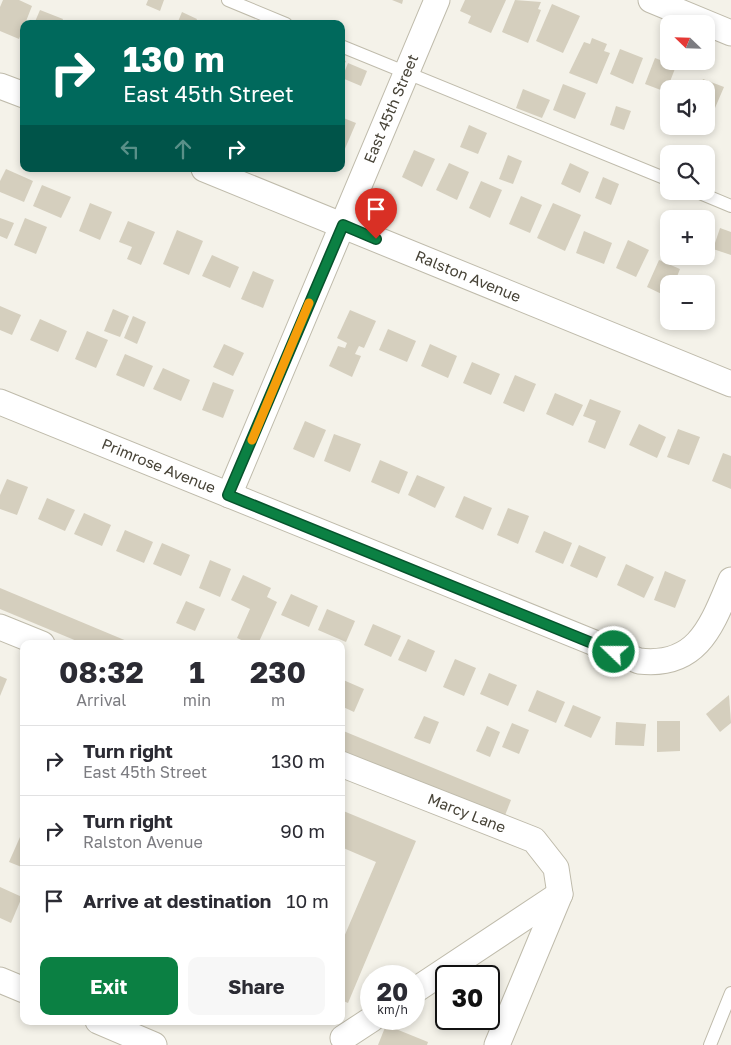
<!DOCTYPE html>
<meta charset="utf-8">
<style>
:root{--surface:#fff;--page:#f7f7f7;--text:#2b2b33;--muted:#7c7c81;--line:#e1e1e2;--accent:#0b8043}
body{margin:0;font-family:"Golos Text",sans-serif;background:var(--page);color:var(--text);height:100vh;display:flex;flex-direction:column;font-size:19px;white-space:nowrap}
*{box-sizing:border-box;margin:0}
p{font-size:16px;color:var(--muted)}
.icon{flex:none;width:28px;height:28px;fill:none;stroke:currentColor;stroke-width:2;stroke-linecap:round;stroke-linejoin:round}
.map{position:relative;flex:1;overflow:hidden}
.panel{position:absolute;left:20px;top:640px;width:325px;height:385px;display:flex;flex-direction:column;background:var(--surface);border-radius:10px;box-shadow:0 2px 8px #0003}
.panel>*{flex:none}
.top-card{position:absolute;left:20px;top:20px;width:325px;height:152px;border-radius:10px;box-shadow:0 2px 8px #0003;background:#00695c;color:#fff;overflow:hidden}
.needle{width:32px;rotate:293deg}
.fabs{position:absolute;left:660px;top:15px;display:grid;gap:10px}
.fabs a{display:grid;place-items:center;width:55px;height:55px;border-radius:10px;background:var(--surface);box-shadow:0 2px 8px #0003;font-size:25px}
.speed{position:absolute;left:360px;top:965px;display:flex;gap:10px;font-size:25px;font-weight:700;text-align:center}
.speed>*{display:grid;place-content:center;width:65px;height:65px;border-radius:50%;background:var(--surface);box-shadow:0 2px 8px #0003;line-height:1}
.speed small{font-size:12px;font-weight:400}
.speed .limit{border:2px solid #111;border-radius:8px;background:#fff;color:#111}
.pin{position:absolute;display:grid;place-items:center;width:42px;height:42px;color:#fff;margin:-51px -21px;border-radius:50% 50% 50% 0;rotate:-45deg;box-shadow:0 0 5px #0007}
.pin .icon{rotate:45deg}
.me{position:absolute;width:55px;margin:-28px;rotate:292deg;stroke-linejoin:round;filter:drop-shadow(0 0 4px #0008)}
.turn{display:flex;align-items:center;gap:18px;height:105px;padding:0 20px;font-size:22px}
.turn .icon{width:65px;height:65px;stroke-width:2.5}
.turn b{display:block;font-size:35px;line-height:42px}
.lanes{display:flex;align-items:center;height:48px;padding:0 20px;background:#0003;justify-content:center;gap:25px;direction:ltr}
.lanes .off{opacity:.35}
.eta{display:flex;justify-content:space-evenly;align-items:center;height:85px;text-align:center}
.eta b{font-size:30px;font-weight:700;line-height:35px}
.primary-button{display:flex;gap:10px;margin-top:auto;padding:10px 20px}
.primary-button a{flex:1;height:58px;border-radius:10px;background:var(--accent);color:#fff;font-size:20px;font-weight:700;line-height:58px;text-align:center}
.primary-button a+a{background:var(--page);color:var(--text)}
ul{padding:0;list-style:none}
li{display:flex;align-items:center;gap:15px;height:70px;padding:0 20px;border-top:1px solid var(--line)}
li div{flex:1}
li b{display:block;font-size:19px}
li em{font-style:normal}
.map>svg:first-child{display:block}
</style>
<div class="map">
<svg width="731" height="1045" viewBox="0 0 731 1045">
<rect width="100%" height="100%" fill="#f4f2e9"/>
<g fill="#d5cfbe">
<path d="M3 0H19L32 6 19 39 0 31V7Z"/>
<path d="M148 0H164L160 11 146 5Z"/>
<path d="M392 0H403L402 4Z"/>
<path d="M465 0H506L491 33 468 23 471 16 460 11Z"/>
<path d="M515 0 541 2 538 9 541 10 528 43 502 32Z"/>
<path d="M552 4 580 16 563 53 536 41Z"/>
<path d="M40 10 63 19 61 24H34Z"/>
<path d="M182 12 197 19 195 24H177Z"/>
<path d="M592 38 607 44 604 51 610 53 597 84 569 73 584 42 590 44Z"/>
<path d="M620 49 643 58 633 84 610 74Z"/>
<path d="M655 58 676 66 666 92 645 84Z"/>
<path d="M341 59 346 61 341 72Z"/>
<path d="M348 63 367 71 361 86 342 78Z"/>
<path d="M703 79 724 87 709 122 706 121V89H699Z"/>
<path d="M563 84 586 93 575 119 553 110Z"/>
<path d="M523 89 550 100 542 118 516 108Z"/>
<path d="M616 106 631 111 624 130 610 125Z"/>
<path d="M341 117 356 123 341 158Z"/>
<path d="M469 125 487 133 478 154 460 147Z"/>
<path d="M414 150 435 159 422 187 402 177Z"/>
<path d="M508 155 522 161 513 184 499 179Z"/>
<path d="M449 163 469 172 457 200 436 190Z"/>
<path d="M570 163 589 172 580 193 561 184Z"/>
<path d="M6 169 33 181 24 202 0 192V181Z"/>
<path d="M603 177 619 184 611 205 595 198Z"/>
<path d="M481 181 502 190 490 218 469 208Z"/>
<path d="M42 185 71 197 61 218 33 206Z"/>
<path d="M521 196 542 205 530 233 509 224Z"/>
<path d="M90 203 112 212 100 240 79 231Z"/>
<path d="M553 203 581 215 565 251 537 238Z"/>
<path d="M0 218 14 223 7 239 0 236Z"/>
<path d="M25 218 47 227 36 254 14 245Z"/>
<path d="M128 221 155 232 141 265 127 259 132 247 119 242Z"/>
<path d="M720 228 731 232V255L713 249Z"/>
<path d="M177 230 203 241 189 275 163 264Z"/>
<path d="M584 231 612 243 604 264 576 253Z"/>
<path d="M628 240 649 250 636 277 616 268Z"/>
<path d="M212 255 239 267 230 288 202 276Z"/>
<path d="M659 260 680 269 674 284H669L668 297 647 287Z"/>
<path d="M253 271 274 280 263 308 241 299Z"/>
<path d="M0 306 21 315 12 335 0 330Z"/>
<path d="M113 309 129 316 120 337 104 331Z"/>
<path d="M350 310 376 321 364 348 359 346 355 354 361 356 352 377 329 366 338 346 345 348 347 343 337 338Z"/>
<path d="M133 316 146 322 137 344 124 338Z"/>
<path d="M40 319 67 331 58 352 30 340Z"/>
<path d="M388 329 416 341 407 362 379 350Z"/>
<path d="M87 331 108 340 96 368 75 359Z"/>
<path d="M224 344 244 353 233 376 213 367Z"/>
<path d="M430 344 457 356 448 378 421 366Z"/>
<path d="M125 354 153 366 144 387 116 375Z"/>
<path d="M472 362 500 374 491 395 463 383Z"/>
<path d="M163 368 190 380 181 401 153 389Z"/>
<path d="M515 375 536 384 524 412 503 403Z"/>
<path d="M213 382 234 390 223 418 202 410Z"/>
<path d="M555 393 583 405 573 426 546 414Z"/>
<path d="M590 399 621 411 605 449 588 442 596 421 583 416Z"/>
<path d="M305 421 326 430 314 458 293 449Z"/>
<path d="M639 424 666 437 657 458 629 445Z"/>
<path d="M678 429 700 437 689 465 667 457Z"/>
<path d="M334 434 361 444 350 472 324 461Z"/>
<path d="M723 453 731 456V489L712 481Z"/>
<path d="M380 460 408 472 399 494 371 482Z"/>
<path d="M417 475 445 487 435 508 408 495Z"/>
<path d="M7 479 28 487 17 515 0 509V495Z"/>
<path d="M464 496 492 508 483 530 455 517Z"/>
<path d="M47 498 75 510 65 531 38 519Z"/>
<path d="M508 508 529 516 518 544 497 535Z"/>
<path d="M84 513 111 525 102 546 74 534Z"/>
<path d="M125 530 153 542 144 563 116 551Z"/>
<path d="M544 531 572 543 563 564 535 552Z"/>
<path d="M162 543 190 555 181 576 153 564Z"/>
<path d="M579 545 606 557 597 578 570 566Z"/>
<path d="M210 560 231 569 220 597 199 588Z"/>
<path d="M626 564 654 577 644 598 617 585Z"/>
<path d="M665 571 686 580 675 608 654 600Z"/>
<path d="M243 575 271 588 267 597 277 602 258 644H250L237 638 250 609 231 600Z"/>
<path d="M0 588 134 644H84L0 609Z"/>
<path d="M291 594 318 606 309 627 281 615Z"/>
<path d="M186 601 205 609 195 631 176 623Z"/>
<path d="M327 609 355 621 346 642 318 630Z"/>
<path d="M373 624 401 636 391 657 364 645Z"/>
<path d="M408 639 435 651 426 672 398 660Z"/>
<path d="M455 659 476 668 464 696 443 687Z"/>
<path d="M489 673 517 685 508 706 480 694Z"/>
<path d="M0 676 7 679 0 696Z"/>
<path d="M341 679 364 689 354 712 341 706Z"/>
<path d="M537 690 565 702 556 723 528 711Z"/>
<path d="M729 695 731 723 720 732 706 714Z"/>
<path d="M573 705 601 717 591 738 564 726Z"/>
<path d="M424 716 439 722 430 744 414 738Z"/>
<path d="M657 721H680V751L657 752Z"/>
<path d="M616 722 646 724 644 746 615 745Z"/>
<path d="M512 723 529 730 519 754 502 747Z"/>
<path d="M487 726 500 732 490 757 476 751Z"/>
<path d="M341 730 511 800 504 818 341 750Z"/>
<path d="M341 810 416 841 348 1003 341 1000V944L376 862 341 847Z"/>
<path d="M24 828V868L9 862Z"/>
<path d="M0 887 22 897 11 923 0 918Z"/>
<path d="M386 1025 428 1042 427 1045H378Z"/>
</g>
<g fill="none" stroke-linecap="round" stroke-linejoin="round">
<g stroke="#bfbbab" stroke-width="14">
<g id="lane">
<path d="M228 0 286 24"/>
<path d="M341 46 669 180"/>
<path d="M695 191 731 206"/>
<path d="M710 1045 731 993"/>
</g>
</g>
<g stroke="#bfbbab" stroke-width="27">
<g id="street">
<path d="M651 0 731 33"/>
<path d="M0 86 24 95"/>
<path id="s1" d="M204 169 731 384"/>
<path id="s2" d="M0 402 639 661C698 668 712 625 731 580"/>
<path id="s3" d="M229 495 437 0"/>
<path d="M0 627 42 644"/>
<path id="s4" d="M341 764 534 840 556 868 560 894 497 1045"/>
<path d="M0 980 24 990"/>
<path d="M414 991 560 894"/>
<path d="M98 1021 154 1045"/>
<path d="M343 1038 372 1019"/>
</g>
</g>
<use href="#lane" stroke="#fff" stroke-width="12"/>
<use href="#street" stroke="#fff" stroke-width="25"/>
</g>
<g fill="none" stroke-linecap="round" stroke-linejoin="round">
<g stroke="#07532c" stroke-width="12">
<path id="route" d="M376 239 343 225 228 495 614 652"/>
</g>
<use href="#route" stroke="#0b8043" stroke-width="9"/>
<path stroke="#f59e0b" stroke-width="9" d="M252 440 309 303"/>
</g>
<g text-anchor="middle" stroke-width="4" stroke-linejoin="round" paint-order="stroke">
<g font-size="15" fill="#474337" stroke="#fff">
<text dy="5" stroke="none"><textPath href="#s3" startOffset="419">East 45th Street</textPath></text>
<text dy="5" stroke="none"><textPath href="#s1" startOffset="285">Ralston Avenue</textPath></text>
<text dy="5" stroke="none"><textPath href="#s2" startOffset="171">Primrose Avenue</textPath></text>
<text dy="5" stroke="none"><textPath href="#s4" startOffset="135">Marcy Lane</textPath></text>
</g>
</g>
</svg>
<div class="fabs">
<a><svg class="needle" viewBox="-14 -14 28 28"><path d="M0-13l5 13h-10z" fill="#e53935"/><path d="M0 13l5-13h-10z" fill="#7c7c81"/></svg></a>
<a><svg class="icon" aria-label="sound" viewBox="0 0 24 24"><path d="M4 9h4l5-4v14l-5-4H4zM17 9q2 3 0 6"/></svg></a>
<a><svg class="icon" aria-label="search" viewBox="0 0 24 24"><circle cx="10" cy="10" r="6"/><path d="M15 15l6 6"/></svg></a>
<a>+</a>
<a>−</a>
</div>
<div class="speed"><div>20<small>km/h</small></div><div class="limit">30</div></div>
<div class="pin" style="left:376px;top:239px;background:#d93025"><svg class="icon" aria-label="arrive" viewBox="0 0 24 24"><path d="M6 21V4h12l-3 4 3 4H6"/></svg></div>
<svg class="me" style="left:614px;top:652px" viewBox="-20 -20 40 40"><circle r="17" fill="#0b8043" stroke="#fff" stroke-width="3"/><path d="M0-11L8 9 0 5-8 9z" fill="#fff"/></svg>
<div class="top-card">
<div class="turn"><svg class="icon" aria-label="right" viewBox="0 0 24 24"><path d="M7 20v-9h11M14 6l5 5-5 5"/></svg><div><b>130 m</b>East 45th Street</div></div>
<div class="lanes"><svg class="icon off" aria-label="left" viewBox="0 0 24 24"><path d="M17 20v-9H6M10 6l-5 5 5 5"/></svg><svg class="icon off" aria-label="ahead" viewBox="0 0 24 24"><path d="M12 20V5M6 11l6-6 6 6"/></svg><svg class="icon" aria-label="right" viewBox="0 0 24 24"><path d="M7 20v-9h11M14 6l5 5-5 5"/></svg></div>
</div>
<section class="panel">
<div class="eta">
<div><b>08:32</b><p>Arrival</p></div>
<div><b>1</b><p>min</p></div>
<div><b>230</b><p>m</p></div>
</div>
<ul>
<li><svg class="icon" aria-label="right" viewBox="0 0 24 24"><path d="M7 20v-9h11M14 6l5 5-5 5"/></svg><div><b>Turn right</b><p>East 45th Street</p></div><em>130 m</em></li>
<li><svg class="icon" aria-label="right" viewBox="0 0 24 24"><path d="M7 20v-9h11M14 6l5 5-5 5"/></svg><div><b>Turn right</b><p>Ralston Avenue</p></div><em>90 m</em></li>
<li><svg class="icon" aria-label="arrive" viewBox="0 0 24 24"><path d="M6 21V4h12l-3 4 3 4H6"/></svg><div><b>Arrive at destination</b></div><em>10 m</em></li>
</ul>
<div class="primary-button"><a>Exit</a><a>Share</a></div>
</section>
</div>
